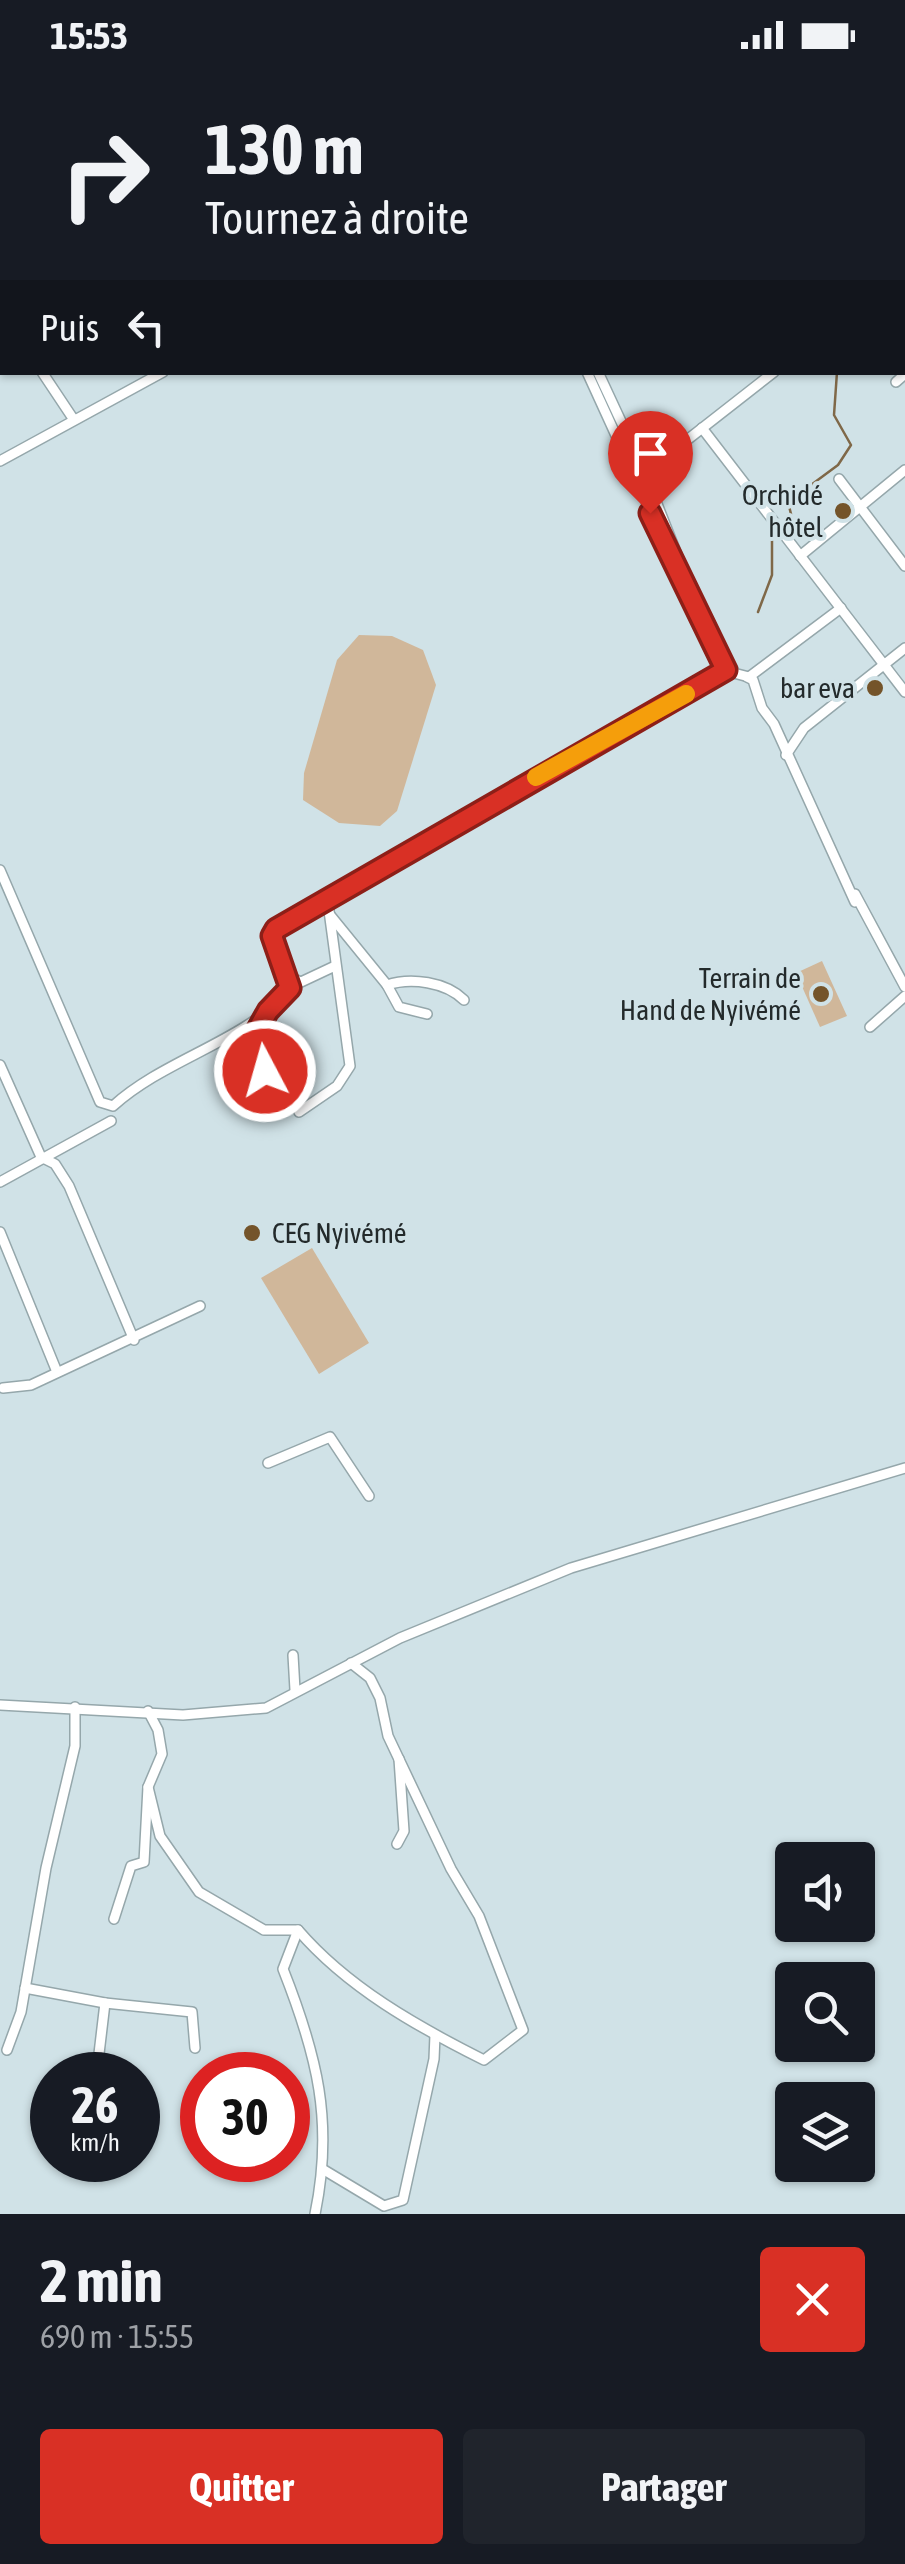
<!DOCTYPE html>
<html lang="fr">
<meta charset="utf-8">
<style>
:root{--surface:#171b24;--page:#20242c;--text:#f1f3f6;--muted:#9ea1a6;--accent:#d93025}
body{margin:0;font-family:"Asap Condensed",sans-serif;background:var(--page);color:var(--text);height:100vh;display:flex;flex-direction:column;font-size:38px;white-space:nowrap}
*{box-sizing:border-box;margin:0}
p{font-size:32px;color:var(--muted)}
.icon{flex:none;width:55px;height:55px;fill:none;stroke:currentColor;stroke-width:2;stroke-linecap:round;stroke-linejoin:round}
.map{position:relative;height:2144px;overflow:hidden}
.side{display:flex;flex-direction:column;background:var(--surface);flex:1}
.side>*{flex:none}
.banner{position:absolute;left:0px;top:0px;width:905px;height:305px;box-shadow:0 2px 8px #0004;background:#171b24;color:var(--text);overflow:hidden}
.buttons{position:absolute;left:775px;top:1772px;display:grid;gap:20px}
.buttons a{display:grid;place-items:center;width:100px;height:100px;border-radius:10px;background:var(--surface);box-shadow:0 2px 8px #0004;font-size:50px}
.speed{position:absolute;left:30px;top:1982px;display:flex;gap:20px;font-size:50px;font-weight:700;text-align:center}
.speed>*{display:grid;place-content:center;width:130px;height:130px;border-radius:50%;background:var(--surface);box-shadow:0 2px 8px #0004;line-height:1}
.speed small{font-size:25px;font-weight:400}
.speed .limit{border:15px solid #d22;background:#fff;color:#111}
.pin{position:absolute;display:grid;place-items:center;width:85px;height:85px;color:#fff;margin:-102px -42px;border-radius:50% 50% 50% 0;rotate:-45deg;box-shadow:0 0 10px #0007}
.pin .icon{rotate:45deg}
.me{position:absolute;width:110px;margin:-55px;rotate:354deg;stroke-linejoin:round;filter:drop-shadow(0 0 8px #0008)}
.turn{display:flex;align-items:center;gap:35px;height:210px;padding:0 40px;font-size:45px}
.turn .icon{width:130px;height:130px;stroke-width:2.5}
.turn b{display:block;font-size:70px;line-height:85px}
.then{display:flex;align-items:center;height:95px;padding:0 40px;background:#0003;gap:20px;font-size:38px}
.round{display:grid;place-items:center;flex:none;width:105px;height:105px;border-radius:10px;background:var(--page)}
.summary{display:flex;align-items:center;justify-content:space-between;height:170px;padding:0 40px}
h1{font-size:60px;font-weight:700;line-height:75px}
.button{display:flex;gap:20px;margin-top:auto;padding:20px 40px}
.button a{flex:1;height:115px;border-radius:10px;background:var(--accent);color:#fff;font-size:40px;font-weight:700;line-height:115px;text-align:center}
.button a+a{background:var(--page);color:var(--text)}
.status{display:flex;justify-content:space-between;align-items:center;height:70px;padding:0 50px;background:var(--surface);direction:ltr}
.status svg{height:28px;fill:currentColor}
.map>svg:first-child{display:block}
</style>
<div class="status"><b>15:53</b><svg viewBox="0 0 49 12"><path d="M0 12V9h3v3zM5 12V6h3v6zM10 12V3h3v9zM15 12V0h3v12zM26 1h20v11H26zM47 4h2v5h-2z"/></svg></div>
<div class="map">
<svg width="905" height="2144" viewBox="0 0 905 2144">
<rect width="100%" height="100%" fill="#d0e2e7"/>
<g fill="#d0b79a">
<path d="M359 565 392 566 423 580 436 615 397 741 380 756 339 753 303 730 304 703 337 590Z"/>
<path d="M822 891 847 946 820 957 796 903Z"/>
<path d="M312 1178 369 1273 319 1304 261 1208Z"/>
</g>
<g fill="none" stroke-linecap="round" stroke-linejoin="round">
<g stroke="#7f6848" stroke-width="2.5">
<path d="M833 2 834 0"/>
<path d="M783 457 792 448 788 432 838 395 851 375 834 345 837 302"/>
<path d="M758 542 772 505V468L777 463"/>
</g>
<g stroke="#95a7ab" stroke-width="12">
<g id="street">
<path d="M66 0V2"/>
<path d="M146 0 147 2"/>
<path d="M262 0 263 2"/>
<path d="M358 0 359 2"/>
<path d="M457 0 458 2"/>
<path d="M585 0 586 2"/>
<path d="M692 0 693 2"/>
<path d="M179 2 185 0"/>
<path d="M867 2 868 0"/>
<path d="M0 18 2 19"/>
<path d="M0 92 2 91"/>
<path d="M902 203 905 201"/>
<path d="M0 240 2 245"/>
<path d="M42 302 74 350"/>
<path d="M587 302 677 499"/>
<path d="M598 302 644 401 719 591 733 599"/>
<path d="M896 312 905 304"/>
<path d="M702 358 905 622"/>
<path d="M0 391 163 302"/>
<path d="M641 406 774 302"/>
<path d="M839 409 905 496"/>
<path d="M800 486 905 400"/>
<path d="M747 607 753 610 762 638 774 654 855 832"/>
<path d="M786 685 804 658 905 578"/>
<path d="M0 800 100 1032 113 1036C165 989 241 973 288 922L272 867 278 857 726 601 749 607 841 538"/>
<path d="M855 824 905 917"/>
<path d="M330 845 387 915C411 907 446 912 464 930"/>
<path d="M285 905 301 912 335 896"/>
<path d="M387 915 399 937 427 944"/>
<path d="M266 944 254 966 276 1037"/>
<path d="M870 957 905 926"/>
<path d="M0 995 41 1087 55 1094 69 1116 134 1270"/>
<path d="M299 1042 337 1016 350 996 327 826"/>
<path d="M0 1112 111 1051"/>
<path d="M0 1162 57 1302"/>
<path d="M3 1318 31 1315 200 1236"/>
<path d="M268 1393 330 1367 369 1426"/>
<path d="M293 1585 295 1620"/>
<path d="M0 1635 183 1645 266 1638 400 1568 571 1498 905 1398"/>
<path d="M148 1717 160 1766 199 1822 264 1860H298L283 1899C317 1985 334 2052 315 2144"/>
<path d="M397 1774 404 1761 399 1689"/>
<path d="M114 1849 131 1796 144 1792 148 1717 162 1684 158 1660 148 1641"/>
<path d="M298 1860C347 1917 416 1956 484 1990L523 1960 479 1846 451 1799 388 1666 380 1628 370 1608 351 1593"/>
<path d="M25 1918 105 1933 98 1992"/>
<path d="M105 1933 192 1942 195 1978"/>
<path d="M7 1980 21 1942 46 1798 75 1676V1637"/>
<path d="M324 2100 384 2136 403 2130 434 1989 435 1965"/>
</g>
</g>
<g stroke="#95a7ab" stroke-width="18">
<g id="secondary">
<path d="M795 0 796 2"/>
<path d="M902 153 905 157"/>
</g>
</g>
<use href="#street" stroke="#fff" stroke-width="9"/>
<use href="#secondary" stroke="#c8e6ec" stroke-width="14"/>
</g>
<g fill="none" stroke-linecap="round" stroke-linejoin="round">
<g stroke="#8d1f18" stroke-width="25">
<path id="route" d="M265 1001 254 966 268 941 290 918 272 866 276 859 726 600 650 443"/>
</g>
<use href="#route" stroke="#d93025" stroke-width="18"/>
<path stroke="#f59e0b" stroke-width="18" d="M536 707 686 624"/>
</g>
<g fill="#74542a" stroke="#d0e2e7" stroke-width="4">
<circle cx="843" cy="441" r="10"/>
<circle cx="875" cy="618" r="10"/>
<circle cx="821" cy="924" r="10"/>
<circle cx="252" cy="1163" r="10"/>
</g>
<g text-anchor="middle" stroke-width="8" stroke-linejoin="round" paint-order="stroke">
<g font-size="28" fill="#232a2b" stroke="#d0e2e7" text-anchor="end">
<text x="823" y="435">Orchidé<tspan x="823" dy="32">hôtel</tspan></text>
<text x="855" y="628">bar eva</text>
<text x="801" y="918">Terrain de<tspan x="801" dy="32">Hand de Nyivémé</tspan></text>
<text x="272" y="1173" text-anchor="start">CEG Nyivémé</text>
</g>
</g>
</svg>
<div class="buttons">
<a><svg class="icon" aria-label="sound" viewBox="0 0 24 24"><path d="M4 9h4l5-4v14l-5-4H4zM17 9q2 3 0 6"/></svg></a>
<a><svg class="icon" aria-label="search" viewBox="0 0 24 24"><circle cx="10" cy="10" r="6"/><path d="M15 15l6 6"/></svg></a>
<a><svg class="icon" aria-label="layers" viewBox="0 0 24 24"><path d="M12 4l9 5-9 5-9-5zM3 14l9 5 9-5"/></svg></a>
</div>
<div class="speed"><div>26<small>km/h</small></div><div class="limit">30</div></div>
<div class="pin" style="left:650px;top:443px;background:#d93025"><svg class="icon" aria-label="arrive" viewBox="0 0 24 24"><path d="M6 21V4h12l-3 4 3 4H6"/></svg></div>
<svg class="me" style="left:265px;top:1001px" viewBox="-20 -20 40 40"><circle r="17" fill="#d93025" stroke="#fff" stroke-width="3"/><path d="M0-11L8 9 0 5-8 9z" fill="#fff"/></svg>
<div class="banner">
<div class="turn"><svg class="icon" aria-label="right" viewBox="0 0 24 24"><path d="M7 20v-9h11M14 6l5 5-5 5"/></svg><div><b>130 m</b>Tournez à droite</div></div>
<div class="then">Puis<svg class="icon" aria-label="left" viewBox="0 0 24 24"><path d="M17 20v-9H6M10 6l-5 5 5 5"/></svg></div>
</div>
</div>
<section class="side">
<div class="summary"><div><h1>2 min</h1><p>690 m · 15:55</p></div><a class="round" style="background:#d93025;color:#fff"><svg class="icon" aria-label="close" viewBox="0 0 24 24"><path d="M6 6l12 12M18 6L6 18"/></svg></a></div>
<div class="button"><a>Quitter</a><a>Partager</a></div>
</section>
